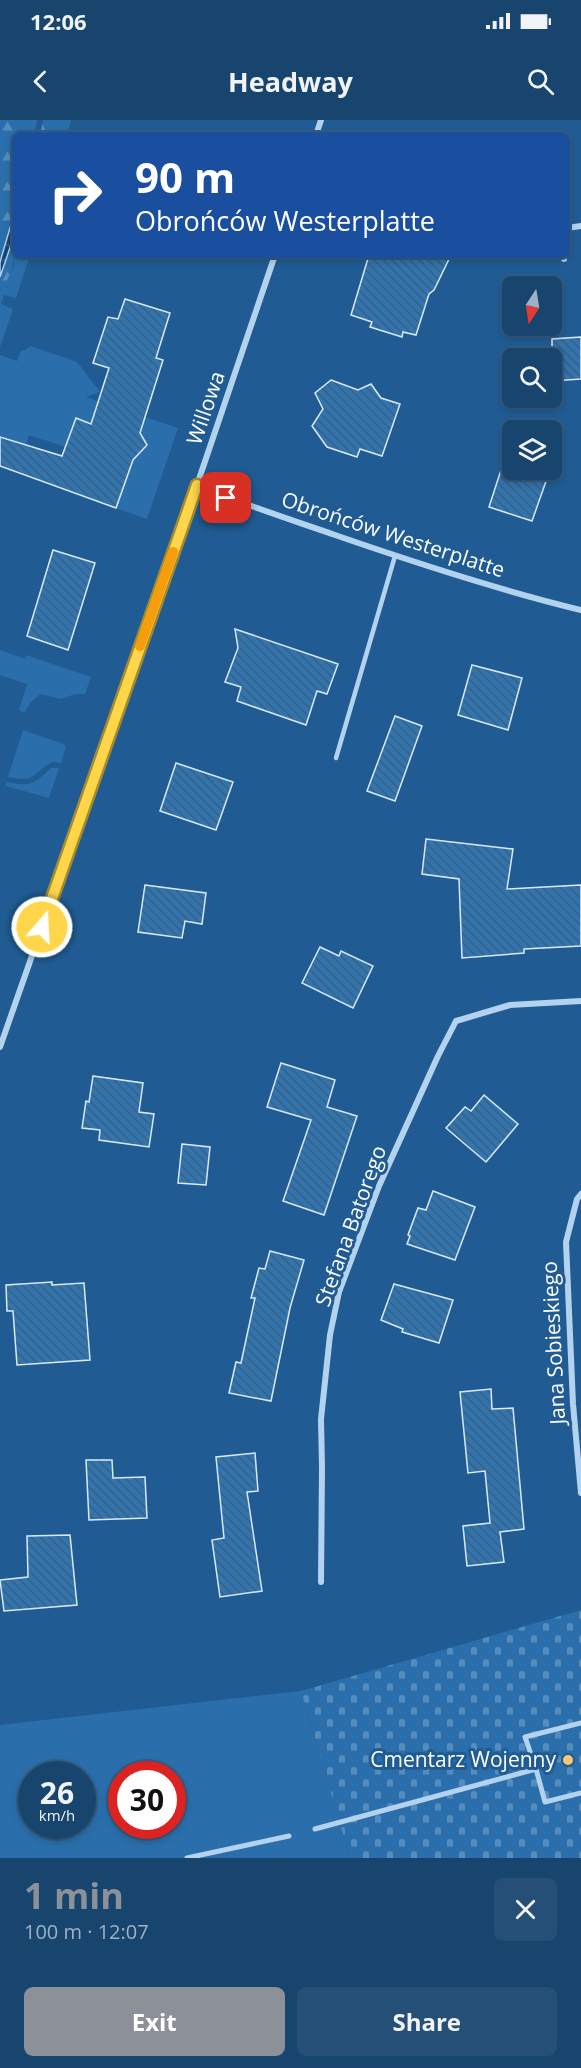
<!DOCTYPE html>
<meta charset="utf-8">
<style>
:root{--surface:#18456e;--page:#254f76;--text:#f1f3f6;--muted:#9fb1c2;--line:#365d81;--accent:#8c9099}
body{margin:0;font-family:"Open Sans",sans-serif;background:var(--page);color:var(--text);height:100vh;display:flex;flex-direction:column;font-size:22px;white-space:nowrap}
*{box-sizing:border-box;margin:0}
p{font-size:20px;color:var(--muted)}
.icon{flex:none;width:33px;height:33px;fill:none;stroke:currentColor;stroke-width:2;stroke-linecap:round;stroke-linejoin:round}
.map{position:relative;height:1738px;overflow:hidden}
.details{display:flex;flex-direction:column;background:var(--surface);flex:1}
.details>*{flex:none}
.guide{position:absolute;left:12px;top:12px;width:558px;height:126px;border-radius:9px;box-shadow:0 3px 9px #0003,0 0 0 2px var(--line);background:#1a4fa0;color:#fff;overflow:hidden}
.needle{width:39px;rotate:192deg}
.buttons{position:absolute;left:502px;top:156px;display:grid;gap:12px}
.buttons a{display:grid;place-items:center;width:60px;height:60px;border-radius:9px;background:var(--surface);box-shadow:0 3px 9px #0003,0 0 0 2px var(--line);font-size:30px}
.speed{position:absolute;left:18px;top:1641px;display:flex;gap:12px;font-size:30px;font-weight:700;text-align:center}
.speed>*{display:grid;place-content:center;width:78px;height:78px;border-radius:50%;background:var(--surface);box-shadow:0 3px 9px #0003,0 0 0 2px var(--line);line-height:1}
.speed small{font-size:15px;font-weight:400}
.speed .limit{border:9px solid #d22;background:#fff;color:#111}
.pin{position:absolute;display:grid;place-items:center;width:51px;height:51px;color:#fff;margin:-26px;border-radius:12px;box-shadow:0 3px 9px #0006}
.me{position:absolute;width:66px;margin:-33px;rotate:19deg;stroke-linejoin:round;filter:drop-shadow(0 0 4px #0008)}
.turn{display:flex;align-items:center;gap:21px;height:126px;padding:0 24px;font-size:27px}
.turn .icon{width:78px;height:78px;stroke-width:2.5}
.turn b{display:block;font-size:42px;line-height:51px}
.round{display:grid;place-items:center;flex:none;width:63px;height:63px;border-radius:9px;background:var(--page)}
.head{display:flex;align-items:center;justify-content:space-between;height:102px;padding:0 24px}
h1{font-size:36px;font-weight:700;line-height:45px;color:var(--accent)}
.button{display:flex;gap:12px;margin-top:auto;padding:12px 24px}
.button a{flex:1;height:69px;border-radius:9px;background:var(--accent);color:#fff;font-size:24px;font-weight:700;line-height:69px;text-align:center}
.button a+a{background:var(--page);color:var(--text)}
.status{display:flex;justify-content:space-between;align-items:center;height:42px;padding:0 30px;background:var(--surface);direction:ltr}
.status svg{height:16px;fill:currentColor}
header{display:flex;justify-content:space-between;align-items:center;height:78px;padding:0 24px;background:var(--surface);font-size:27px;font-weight:700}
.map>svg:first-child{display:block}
</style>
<div class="status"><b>12:06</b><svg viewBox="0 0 49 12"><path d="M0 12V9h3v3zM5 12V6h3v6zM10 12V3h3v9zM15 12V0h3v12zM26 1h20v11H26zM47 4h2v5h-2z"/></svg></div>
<header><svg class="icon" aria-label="back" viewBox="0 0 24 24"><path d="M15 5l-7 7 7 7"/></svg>Headway<svg class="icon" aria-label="search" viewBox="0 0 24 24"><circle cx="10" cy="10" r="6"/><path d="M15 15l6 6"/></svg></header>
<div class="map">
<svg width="581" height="1738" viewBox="0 0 581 1738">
<defs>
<pattern id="forest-firs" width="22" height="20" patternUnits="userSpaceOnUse" patternTransform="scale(1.5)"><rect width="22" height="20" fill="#2a6fab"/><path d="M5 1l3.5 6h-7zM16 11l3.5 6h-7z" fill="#558cbc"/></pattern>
<pattern id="cemetery-stones" width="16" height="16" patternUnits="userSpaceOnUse" patternTransform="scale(1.5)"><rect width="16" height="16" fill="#2a6fab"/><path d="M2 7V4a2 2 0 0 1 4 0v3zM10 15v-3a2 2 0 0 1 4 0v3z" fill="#558cbc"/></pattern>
<pattern id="water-waves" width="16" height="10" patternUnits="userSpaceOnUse" patternTransform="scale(1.5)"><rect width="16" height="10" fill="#164572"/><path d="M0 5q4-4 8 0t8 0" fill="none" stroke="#396187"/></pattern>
<pattern id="building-back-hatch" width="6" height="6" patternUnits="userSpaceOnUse" patternTransform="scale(1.5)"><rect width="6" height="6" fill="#3074b0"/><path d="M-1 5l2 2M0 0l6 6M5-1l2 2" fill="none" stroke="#3f5e79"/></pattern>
</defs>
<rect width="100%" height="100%" fill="#205c93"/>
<g fill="#2a6fab" fill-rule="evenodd">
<path d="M15 135H30L16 178 4 175 1 184 13 189 0 227V171L13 148Z"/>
<path d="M30 226 77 242 100 272 86 277 178 308 147 399 116 388 135 333C143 332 144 329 145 322L140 316 130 318 76 298 66 327 29 315 26 325 0 317V235L17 241 21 231 25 230Z"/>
<path d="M0 530 25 539 26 535 91 557 85 574H75L61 579 40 574 31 582 24 593 19 590 27 564 0 555Z"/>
<path d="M23 610 63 624 66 627 61 643 52 642C31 654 37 663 8 657Z"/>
<path d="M51 648H59L49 678 6 666 7 662C31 667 34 664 51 648Z"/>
<path d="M301 1571 350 1738H0V1605ZM32 1654H82V1706H32ZM122 1654H172V1706H122Z"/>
</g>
<g fill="url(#forest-firs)">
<path d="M0 0H37L34 15H15V91L0 142Z"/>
<path d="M43 0H71L67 15H40Z"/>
<path d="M15 113C15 135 15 152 0 171V157Z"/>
</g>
<path fill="url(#cemetery-stones)" d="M581 1490V1738H350L301 1571Z"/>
<path fill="url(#water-waves)" stroke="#a6ceef" stroke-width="1.5" d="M15 91V113L0 157V142Z"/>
<g fill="url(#building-back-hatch)" stroke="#d8eafa" stroke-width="1.5">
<path d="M369 135H451L434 170 429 174 416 215 403 212 402 217 370 207 372 202 351 195Z"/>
<path d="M125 179 170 193 156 238 163 240 140 313 147 325 133 340 116 388 0 346V317L62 336 76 298 91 304 109 248 93 243 108 197 118 199Z"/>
<path d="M581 217V259L552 261V219Z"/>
<path d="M331 260 358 270 371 264 381 278 400 284 382 336 360 329 357 337 327 327 312 306 323 289 315 273Z"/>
<path d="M501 350H550L532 401 489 387Z"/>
<path d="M53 430 95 443 68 530 27 516Z"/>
<path d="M235 509 338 544 327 574 317 571 306 605 237 581 241 567 225 562 238 528Z"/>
<path d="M472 545 522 558 508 610 458 595Z"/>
<path d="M395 596 422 606 395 681 367 671Z"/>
<path d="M176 643 233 662 216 710 160 691Z"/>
<path d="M426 719 513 729 507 769 581 765V826L524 829V833L462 838 459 759 422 754Z"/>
<path d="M145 765 206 773 202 804 185 801 182 818 138 812Z"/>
<path d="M320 827 339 836 341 831 373 846 353 888 302 863Z"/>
<path d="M281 943 335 960 327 987 357 996 324 1095 283 1081 311 1000 267 987Z"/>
<path d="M93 956 143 963 139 992 154 994 149 1027 99 1020 100 1010 82 1008 86 981 89 982Z"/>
<path d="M484 975 518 1004 486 1042 446 1008 465 987 471 991Z"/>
<path d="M182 1024 210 1027 206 1065 178 1063Z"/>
<path d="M433 1071 475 1087 455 1140 407 1124 410 1116 408 1115 418 1088 426 1090Z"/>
<path d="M270 1131 304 1140 290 1188 271 1281 229 1273 236 1242 241 1243 255 1178H251L259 1148 265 1149Z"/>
<path d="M52 1162V1165L84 1163 90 1240 17 1245 13 1191H7L6 1165Z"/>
<path d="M394 1164 453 1180 439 1223 402 1212 403 1209 381 1200Z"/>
<path d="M491 1269 492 1289 513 1288 524 1409 500 1412 504 1442 467 1446 463 1406 490 1403 485 1351 468 1353 460 1272Z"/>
<path d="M255 1333 258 1371 247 1372 262 1471 220 1477 212 1420 224 1418 216 1337Z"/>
<path d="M86 1340H112L113 1358 145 1357 147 1398 89 1400Z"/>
<path d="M70 1415 77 1485 4 1491 0 1460 28 1457 27 1416Z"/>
</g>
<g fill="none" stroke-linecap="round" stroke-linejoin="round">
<path stroke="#b3d2ed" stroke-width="4.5" d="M336 638 395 436"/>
<g stroke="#b3d2ed" stroke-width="5">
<path d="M536 1649 545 1682 581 1673"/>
<path d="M315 1709 536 1649 525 1617 581 1603"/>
<path d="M187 1738 289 1716"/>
</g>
<g stroke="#b3d2ed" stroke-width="6">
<path d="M316 15 321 0"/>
<path d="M567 108 581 106"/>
<path d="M564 139V135"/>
<path d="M197 365C242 384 289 399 335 415 416 443 498 470 581 490"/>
<path d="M0 927 197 365 275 135"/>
<path d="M581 1074 577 1079 566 1122 573 1284 581 1373"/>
<path d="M321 1462 322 1348 321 1299 330 1215 339 1172 379 1066 438 936 456 901 510 885 581 881"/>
</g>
</g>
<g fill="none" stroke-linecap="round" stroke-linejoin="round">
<g stroke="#a68a30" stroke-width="15">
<path id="route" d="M42 807 197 365 226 378"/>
</g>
<use href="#route" stroke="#ffd54a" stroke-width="10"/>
<path stroke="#f59e0b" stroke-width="10" d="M140 526 173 432"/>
</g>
<circle fill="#fac874" stroke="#205c93" stroke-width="2" cx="568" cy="1640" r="6"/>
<g text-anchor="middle" stroke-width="6" stroke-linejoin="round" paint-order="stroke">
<g font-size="21" fill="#fff" stroke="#205c93">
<text transform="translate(206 288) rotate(-71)" y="7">Willowa</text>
<text transform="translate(393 415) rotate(18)" y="7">Obrońców Westerplatte</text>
<text transform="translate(351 1106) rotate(-70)" y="7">Stefana Batorego</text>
<text transform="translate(554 1223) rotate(-93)" y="7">Jana Sobieskiego</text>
</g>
<g font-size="21" fill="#fff" stroke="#205c93" text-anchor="end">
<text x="556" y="1647">Cmentarz Wojenny</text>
</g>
</g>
</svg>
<div class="buttons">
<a><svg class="needle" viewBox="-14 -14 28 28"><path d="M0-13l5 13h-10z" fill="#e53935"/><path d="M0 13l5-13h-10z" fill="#9fb1c2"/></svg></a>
<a><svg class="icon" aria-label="search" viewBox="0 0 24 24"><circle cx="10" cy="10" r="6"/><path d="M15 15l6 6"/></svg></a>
<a><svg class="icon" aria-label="layers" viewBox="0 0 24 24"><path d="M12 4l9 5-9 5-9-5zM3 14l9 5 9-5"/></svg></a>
</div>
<div class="speed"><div>26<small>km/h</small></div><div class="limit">30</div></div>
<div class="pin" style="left:226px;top:378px;background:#d93025"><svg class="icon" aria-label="arrive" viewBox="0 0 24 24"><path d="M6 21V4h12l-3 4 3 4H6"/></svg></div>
<svg class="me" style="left:42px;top:807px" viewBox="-20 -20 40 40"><circle r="17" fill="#ffd54a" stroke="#fff" stroke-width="3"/><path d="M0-11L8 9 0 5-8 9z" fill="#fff"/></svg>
<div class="guide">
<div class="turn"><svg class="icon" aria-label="right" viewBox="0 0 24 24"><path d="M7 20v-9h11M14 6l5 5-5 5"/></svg><div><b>90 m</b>Obrońców Westerplatte</div></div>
</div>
</div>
<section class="details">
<div class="head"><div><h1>1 min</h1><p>100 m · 12:07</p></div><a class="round"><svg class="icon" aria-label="close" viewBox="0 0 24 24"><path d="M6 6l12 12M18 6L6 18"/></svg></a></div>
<div class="button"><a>Exit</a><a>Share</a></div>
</section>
